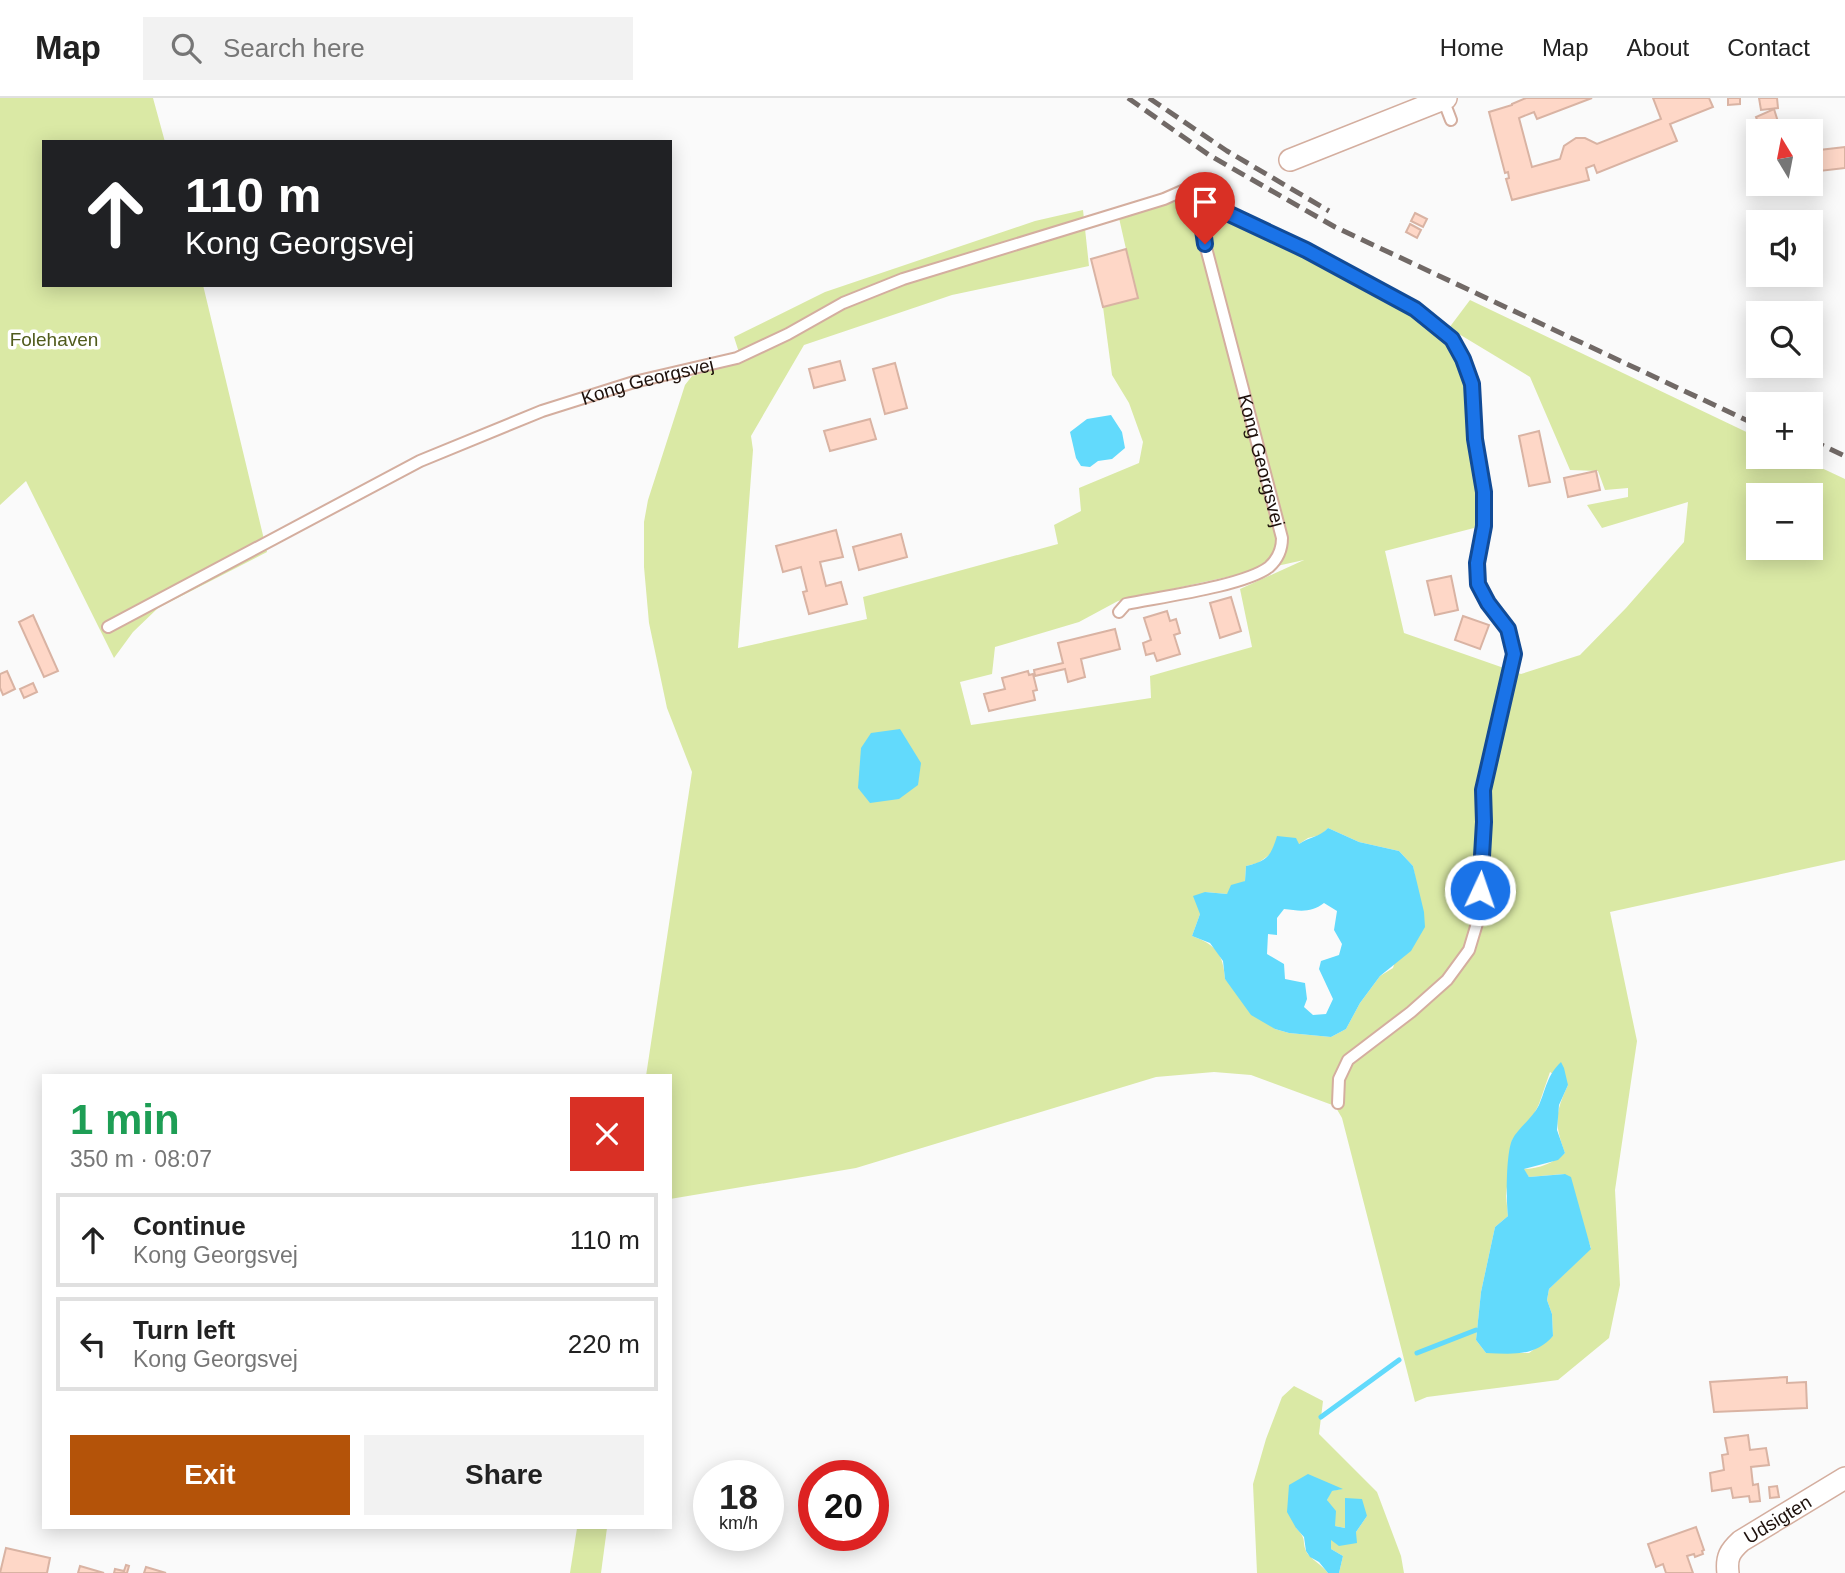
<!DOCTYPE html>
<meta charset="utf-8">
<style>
:root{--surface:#fff;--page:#f2f2f2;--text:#222;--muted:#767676;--line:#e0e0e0;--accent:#b45309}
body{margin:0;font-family:Helvetica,sans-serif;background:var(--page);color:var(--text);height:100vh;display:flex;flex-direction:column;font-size:26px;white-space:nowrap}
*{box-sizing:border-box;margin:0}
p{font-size:23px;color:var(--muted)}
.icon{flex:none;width:38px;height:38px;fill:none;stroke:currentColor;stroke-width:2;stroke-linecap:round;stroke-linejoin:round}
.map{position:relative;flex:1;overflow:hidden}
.details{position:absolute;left:42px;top:976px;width:630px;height:455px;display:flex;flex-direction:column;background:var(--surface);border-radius:0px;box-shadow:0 4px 18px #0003}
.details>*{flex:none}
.banner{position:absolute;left:42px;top:42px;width:630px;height:147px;border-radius:0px;box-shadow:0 4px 18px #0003;background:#202124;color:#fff;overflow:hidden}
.needle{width:46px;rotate:350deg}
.buttons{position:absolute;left:1746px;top:21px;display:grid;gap:14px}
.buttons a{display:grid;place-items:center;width:77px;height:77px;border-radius:0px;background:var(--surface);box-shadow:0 4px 18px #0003;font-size:35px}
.speed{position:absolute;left:693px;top:1362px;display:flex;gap:14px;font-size:35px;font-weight:700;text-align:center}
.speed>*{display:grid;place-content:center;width:91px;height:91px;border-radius:50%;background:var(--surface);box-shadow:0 4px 18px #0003;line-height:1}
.speed small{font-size:18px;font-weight:400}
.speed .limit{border:10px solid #d22;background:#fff;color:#111}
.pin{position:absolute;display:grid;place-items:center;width:60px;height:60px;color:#fff;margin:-72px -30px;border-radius:50% 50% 50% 0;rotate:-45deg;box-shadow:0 0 7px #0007}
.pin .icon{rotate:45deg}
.me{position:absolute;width:77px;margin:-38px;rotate:3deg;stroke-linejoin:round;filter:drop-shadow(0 0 5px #0008)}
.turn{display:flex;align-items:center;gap:24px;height:147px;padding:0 28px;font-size:32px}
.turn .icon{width:91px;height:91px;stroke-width:2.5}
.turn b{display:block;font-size:49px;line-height:60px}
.round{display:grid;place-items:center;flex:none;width:74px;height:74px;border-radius:0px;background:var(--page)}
.summary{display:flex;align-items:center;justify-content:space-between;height:119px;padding:0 28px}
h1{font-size:42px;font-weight:700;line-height:52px;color:#1e9e55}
.button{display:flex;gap:14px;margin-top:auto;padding:14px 28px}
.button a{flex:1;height:80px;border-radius:0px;background:var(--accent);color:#fff;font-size:28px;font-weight:700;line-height:80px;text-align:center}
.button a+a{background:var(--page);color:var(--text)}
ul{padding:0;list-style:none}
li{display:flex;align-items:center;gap:21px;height:94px;margin:0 14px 10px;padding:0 14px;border:4px solid var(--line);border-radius:0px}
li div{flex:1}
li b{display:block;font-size:26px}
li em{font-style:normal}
header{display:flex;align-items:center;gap:42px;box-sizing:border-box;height:98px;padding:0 35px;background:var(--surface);border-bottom:2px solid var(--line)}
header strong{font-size:33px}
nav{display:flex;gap:38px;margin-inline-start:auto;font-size:24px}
.search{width:490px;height:63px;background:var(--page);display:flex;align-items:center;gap:18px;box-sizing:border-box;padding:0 24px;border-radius:0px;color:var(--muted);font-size:26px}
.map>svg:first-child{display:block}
</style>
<header>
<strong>Map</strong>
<div class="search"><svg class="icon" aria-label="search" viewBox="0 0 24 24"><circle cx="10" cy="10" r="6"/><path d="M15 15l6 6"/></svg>Search here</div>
<nav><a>Home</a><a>Map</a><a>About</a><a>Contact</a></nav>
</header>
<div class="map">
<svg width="1845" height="1475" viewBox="0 0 1845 1475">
<rect width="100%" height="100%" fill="#fafafa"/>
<g fill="#dae9a5" fill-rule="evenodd">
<path d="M0 0H153L165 44H44V187H203L267 454 158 510 133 534 114 560 26 383 0 407Z"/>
<path d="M1189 100 1276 141 1409 212 1432 229 1454 252 1468 284 1481 413 1474 430 1385 453 1404 535 1521 576 1580 557 1626 510 1684 444 1688 404 1602 430 1587 407 1628 399V390L1605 392 1598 373 1570 372 1530 279 1449 230 1470 202 1759 340V359H1798L1845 381V762L1610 814 1637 943 1615 1092 1620 1187 1609 1240 1558 1282 1427 1299 1415 1304 1342 1020 1335 1008 1251 977 1214 974 1156 979 856 1070 670 1101V978H646L692 674 667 610 649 525 644 469V424L648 402 685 287 692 278 742 264 734 239 825 194 1035 123 1083 112 1089 168 952 197 804 247 751 338 753 352 738 550 867 521 863 499 1058 446 1054 427 1081 413 1079 390 1139 365 1143 344 1129 305 1112 277 1103 209 1126 151 1119 120ZM1759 397H1811V450H1759ZM1304 462 1240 491 1252 549 1150 578 1151 600 971 627 960 584 992 576 995 549 1079 524 1118 503ZM1328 730 1359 744 1399 753 1413 768 1417 789 1393 870 1380 878 1360 905 1346 931 1331 939 1289 935 1275 931 1225 881C1223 855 1216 847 1192 838L1200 816 1205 794 1227 796 1245 783 1246 768 1258 765 1272 755 1299 746 1308 740 1321 737ZM1550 974 1568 987C1555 1015 1554 1025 1565 1055 1554 1065 1538 1071 1523 1071L1529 1079 1564 1076 1591 1150 1549 1191 1547 1202 1552 1216 1553 1238 1529 1255H1486L1476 1242 1481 1194 1495 1129 1508 1118 1506 1098 1512 1042 1532 1020 1539 1006Z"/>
<path d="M1294 1288 1323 1303 1319 1336 1377 1394 1401 1458 1404 1475H1339L1343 1458 1331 1451V1441L1356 1434 1367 1418 1345 1401V1430L1335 1428 1327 1402 1331 1393 1341 1391 1329 1386 1296 1430C1308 1442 1301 1443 1307 1455 1310 1460 1322 1467 1328 1475H1257L1253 1386 1266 1341 1282 1299Z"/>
<path d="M577 1430H607L601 1475H570Z"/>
</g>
<g fill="#62dafc" fill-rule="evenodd">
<path d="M1111 317 1122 334 1125 350 1112 361 1098 363 1090 369 1081 368 1076 360 1070 334 1087 321Z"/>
<path d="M900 631 921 665 918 687 899 701 870 705 858 690 861 650 871 635Z"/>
<path d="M1328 730 1359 744 1399 753 1413 768 1424 814 1425 829 1411 853 1380 878 1360 905 1346 931 1331 939 1289 935 1275 931 1251 917 1225 881 1223 863 1210 845 1192 838 1200 816 1193 798 1205 794 1227 796 1231 787 1245 783 1246 768C1267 763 1271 758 1277 738L1296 740 1299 746C1309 739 1320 739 1328 730ZM1324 805 1337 813 1334 832 1342 846 1339 857 1321 863 1319 871 1333 901 1326 916 1313 917 1304 909 1307 901 1305 885 1285 881 1284 866 1267 856 1268 836 1277 837V820L1284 811C1300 813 1311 815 1324 805Z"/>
<path d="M1561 964 1564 970 1568 987 1559 1007 1557 1032 1565 1055 1558 1062 1524 1071 1529 1079 1565 1076 1571 1079 1591 1151 1549 1191 1547 1202 1552 1216 1553 1238C1535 1259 1512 1256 1486 1255L1476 1242 1481 1194 1495 1129 1508 1118C1506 1102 1506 1056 1512 1042 1518 1030 1532 1021 1539 1007 1546 991 1547 977 1561 964Z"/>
<path d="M1308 1376 1343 1391 1332 1393 1327 1402 1336 1413 1335 1428 1345 1430V1400L1362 1401 1367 1418 1356 1434 1357 1445 1339 1448 1331 1442V1451L1343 1458 1339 1475H1328L1319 1464 1310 1459 1306 1453 1304 1439 1296 1430 1287 1414 1289 1387Z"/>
</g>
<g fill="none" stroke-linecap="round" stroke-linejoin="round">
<g stroke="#62dafc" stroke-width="5">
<path d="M1417 1255 1476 1232"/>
<path d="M1321 1319 1399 1262"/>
</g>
</g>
<g fill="#fed7c7" stroke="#d9b3a3" stroke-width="2">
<path d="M1526 0H1592L1537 21 1534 14 1519 20 1532 69 1560 61 1564 48 1576 40H1585L1597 46 1661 21 1653 0H1709L1713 9 1670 26 1677 43 1597 75 1594 67 1586 70 1589 82 1512 102 1506 81 1509 80 1508 74 1505 75 1489 14 1512 7V6Z"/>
<path d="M1728 0H1740V6L1728 7Z"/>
<path d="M1759 0H1777L1778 10 1761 12Z"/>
<path d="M1774 11 1779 27 1767 31 1766 28 1760 30 1756 19Z"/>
<path d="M1790 25 1791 33H1772V32Z"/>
<path d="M1845 49V70L1811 74V53Z"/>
<path d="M1415 115 1427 121 1423 129 1411 123Z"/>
<path d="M1410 126 1421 132 1417 140 1406 134Z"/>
<path d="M1126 151 1138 200 1103 209 1091 161Z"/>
<path d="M840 263 845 282 814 290 809 271Z"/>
<path d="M895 265 907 310 885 316 873 271Z"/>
<path d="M870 321 876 341 830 353 824 333Z"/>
<path d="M1539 333 1550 384 1529 388 1519 338Z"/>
<path d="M1596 373 1600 392 1568 399 1564 380Z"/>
<path d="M836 432 843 459 820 464 826 488 841 484 847 506 809 516 803 494 807 493 801 469 783 474 776 448Z"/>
<path d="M901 436 907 459 859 472 853 449Z"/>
<path d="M1451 478 1458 512 1435 517 1427 483Z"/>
<path d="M1231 499 1241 533 1220 540 1210 505Z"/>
<path d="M1167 513 1170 523 1176 521 1180 535 1174 537 1180 556 1157 563 1154 555 1146 557 1143 545 1151 542 1144 520Z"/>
<path d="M33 517 58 573 44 579 19 524Z"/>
<path d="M1463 518 1489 527 1480 551 1455 542Z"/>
<path d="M1115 531 1120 551 1081 561 1085 579 1068 584 1065 571 1035 578 1034 572 1063 565 1058 545Z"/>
<path d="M7 573 15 591 3 597 0 590V576Z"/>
<path d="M1028 573 1029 577 1033 576 1037 592 1033 593 1035 602 989 613 984 596 1005 591 1002 580Z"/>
<path d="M33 585 37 594 24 600 20 591Z"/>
<path d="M1787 1279V1285L1806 1284 1807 1310 1714 1314 1710 1284Z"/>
<path d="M1748 1337 1750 1352 1766 1350 1769 1367 1751 1369 1753 1387 1758 1386 1760 1403 1750 1404 1749 1398 1733 1400 1731 1390 1712 1393 1710 1375 1724 1372 1722 1357 1728 1356 1725 1340Z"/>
<path d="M1777 1388 1779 1399 1770 1400 1769 1389Z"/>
<path d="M1696 1429 1704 1452 1702 1453 1703 1456 1695 1459 1694 1456 1687 1458 1693 1475H1666L1663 1466 1656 1469 1648 1446Z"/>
<path d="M6 1450 50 1460 47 1475H0Z"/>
<path d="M126 1467 129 1468 127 1475H114L115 1471 124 1473Z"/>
<path d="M80 1468 104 1475H78Z"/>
<path d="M146 1469 166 1475H144Z"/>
</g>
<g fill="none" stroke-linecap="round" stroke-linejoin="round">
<g stroke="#d4ae9f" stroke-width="14">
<g id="service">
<path d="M1443 1 1451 22"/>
<path d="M1198 97 1223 113 1306 152 1415 211 1452 241 1463 261 1472 286 1475 341 1484 394V428L1478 450V486L1488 505 1508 531 1514 556 1483 692 1484 724 1478 822 1469 852 1447 882 1411 914 1348 962 1339 981 1338 1005"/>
<path id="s1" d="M108 529 420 363 542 313 634 284 737 260 788 236 843 205 903 181 1164 101 1196 87 1205 146 1282 440C1282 451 1278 461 1269 469 1244 488 1160 499 1126 506L1119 514"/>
</g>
</g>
<g stroke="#d4ae9f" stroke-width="24">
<g id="minor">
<path d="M1290 62 1446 0"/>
<path id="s2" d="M1728 1475C1726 1459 1730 1453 1741 1443L1845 1380"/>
</g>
</g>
<use href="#service" stroke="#fff" stroke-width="10"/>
<use href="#minor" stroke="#fff" stroke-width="21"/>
<g stroke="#716966" stroke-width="5" stroke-dasharray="14 7" stroke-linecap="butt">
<path d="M1128 0 1209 57 1335 129 1759 328"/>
<path d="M1149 0 1227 53 1329 113"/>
<path d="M1811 342 1845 358"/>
</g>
</g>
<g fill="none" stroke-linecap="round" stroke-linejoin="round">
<g stroke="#114b97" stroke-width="18">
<path id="route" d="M1205 146 1198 97 1223 113 1306 152 1415 211 1452 241 1463 261 1472 286 1475 341 1484 394V428L1477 465 1478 486 1488 505 1508 531 1514 556 1483 692 1484 724 1480 792"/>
</g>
<use href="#route" stroke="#1a73e8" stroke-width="12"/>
</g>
<g text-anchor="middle" stroke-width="7" stroke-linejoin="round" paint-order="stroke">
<g font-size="19" fill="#505b1c" stroke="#fff">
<text x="54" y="248">Folehaven</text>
</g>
<g font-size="19" fill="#1e110c" stroke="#fff">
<text dy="7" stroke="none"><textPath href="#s1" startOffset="595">Kong Georgsvej</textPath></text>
<text dy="7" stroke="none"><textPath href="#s1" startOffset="1463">Kong Georgsvej</textPath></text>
<text dy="7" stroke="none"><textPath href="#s2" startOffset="79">Udsigten</textPath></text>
</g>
</g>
</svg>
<div class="buttons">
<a><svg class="needle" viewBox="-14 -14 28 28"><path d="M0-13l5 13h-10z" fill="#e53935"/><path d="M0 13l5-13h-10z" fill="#767676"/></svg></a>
<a><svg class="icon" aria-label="sound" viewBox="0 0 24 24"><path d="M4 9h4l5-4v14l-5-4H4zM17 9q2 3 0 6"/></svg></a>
<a><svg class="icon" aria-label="search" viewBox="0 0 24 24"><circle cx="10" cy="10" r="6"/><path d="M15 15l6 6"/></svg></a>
<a>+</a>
<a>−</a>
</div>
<div class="speed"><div>18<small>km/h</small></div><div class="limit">20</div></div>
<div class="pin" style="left:1205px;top:146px;background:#d93025"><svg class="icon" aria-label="arrive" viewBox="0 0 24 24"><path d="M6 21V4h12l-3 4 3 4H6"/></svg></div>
<svg class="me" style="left:1480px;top:792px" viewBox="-20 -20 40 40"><circle r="17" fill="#1a73e8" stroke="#fff" stroke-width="3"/><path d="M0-11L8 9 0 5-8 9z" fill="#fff"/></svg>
<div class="banner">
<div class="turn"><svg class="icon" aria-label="ahead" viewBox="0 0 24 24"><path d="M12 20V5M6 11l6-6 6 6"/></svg><div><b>110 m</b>Kong Georgsvej</div></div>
</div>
<section class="details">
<div class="summary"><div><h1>1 min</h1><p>350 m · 08:07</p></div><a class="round" style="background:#d93025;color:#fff"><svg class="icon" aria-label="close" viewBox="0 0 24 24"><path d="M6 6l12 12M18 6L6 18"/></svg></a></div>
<ul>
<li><svg class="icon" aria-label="ahead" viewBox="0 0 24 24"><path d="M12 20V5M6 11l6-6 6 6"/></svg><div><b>Continue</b><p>Kong Georgsvej</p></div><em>110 m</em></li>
<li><svg class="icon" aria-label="left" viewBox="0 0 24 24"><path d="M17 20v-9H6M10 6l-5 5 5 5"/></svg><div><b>Turn left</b><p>Kong Georgsvej</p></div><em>220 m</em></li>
</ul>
<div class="button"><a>Exit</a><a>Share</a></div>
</section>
</div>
